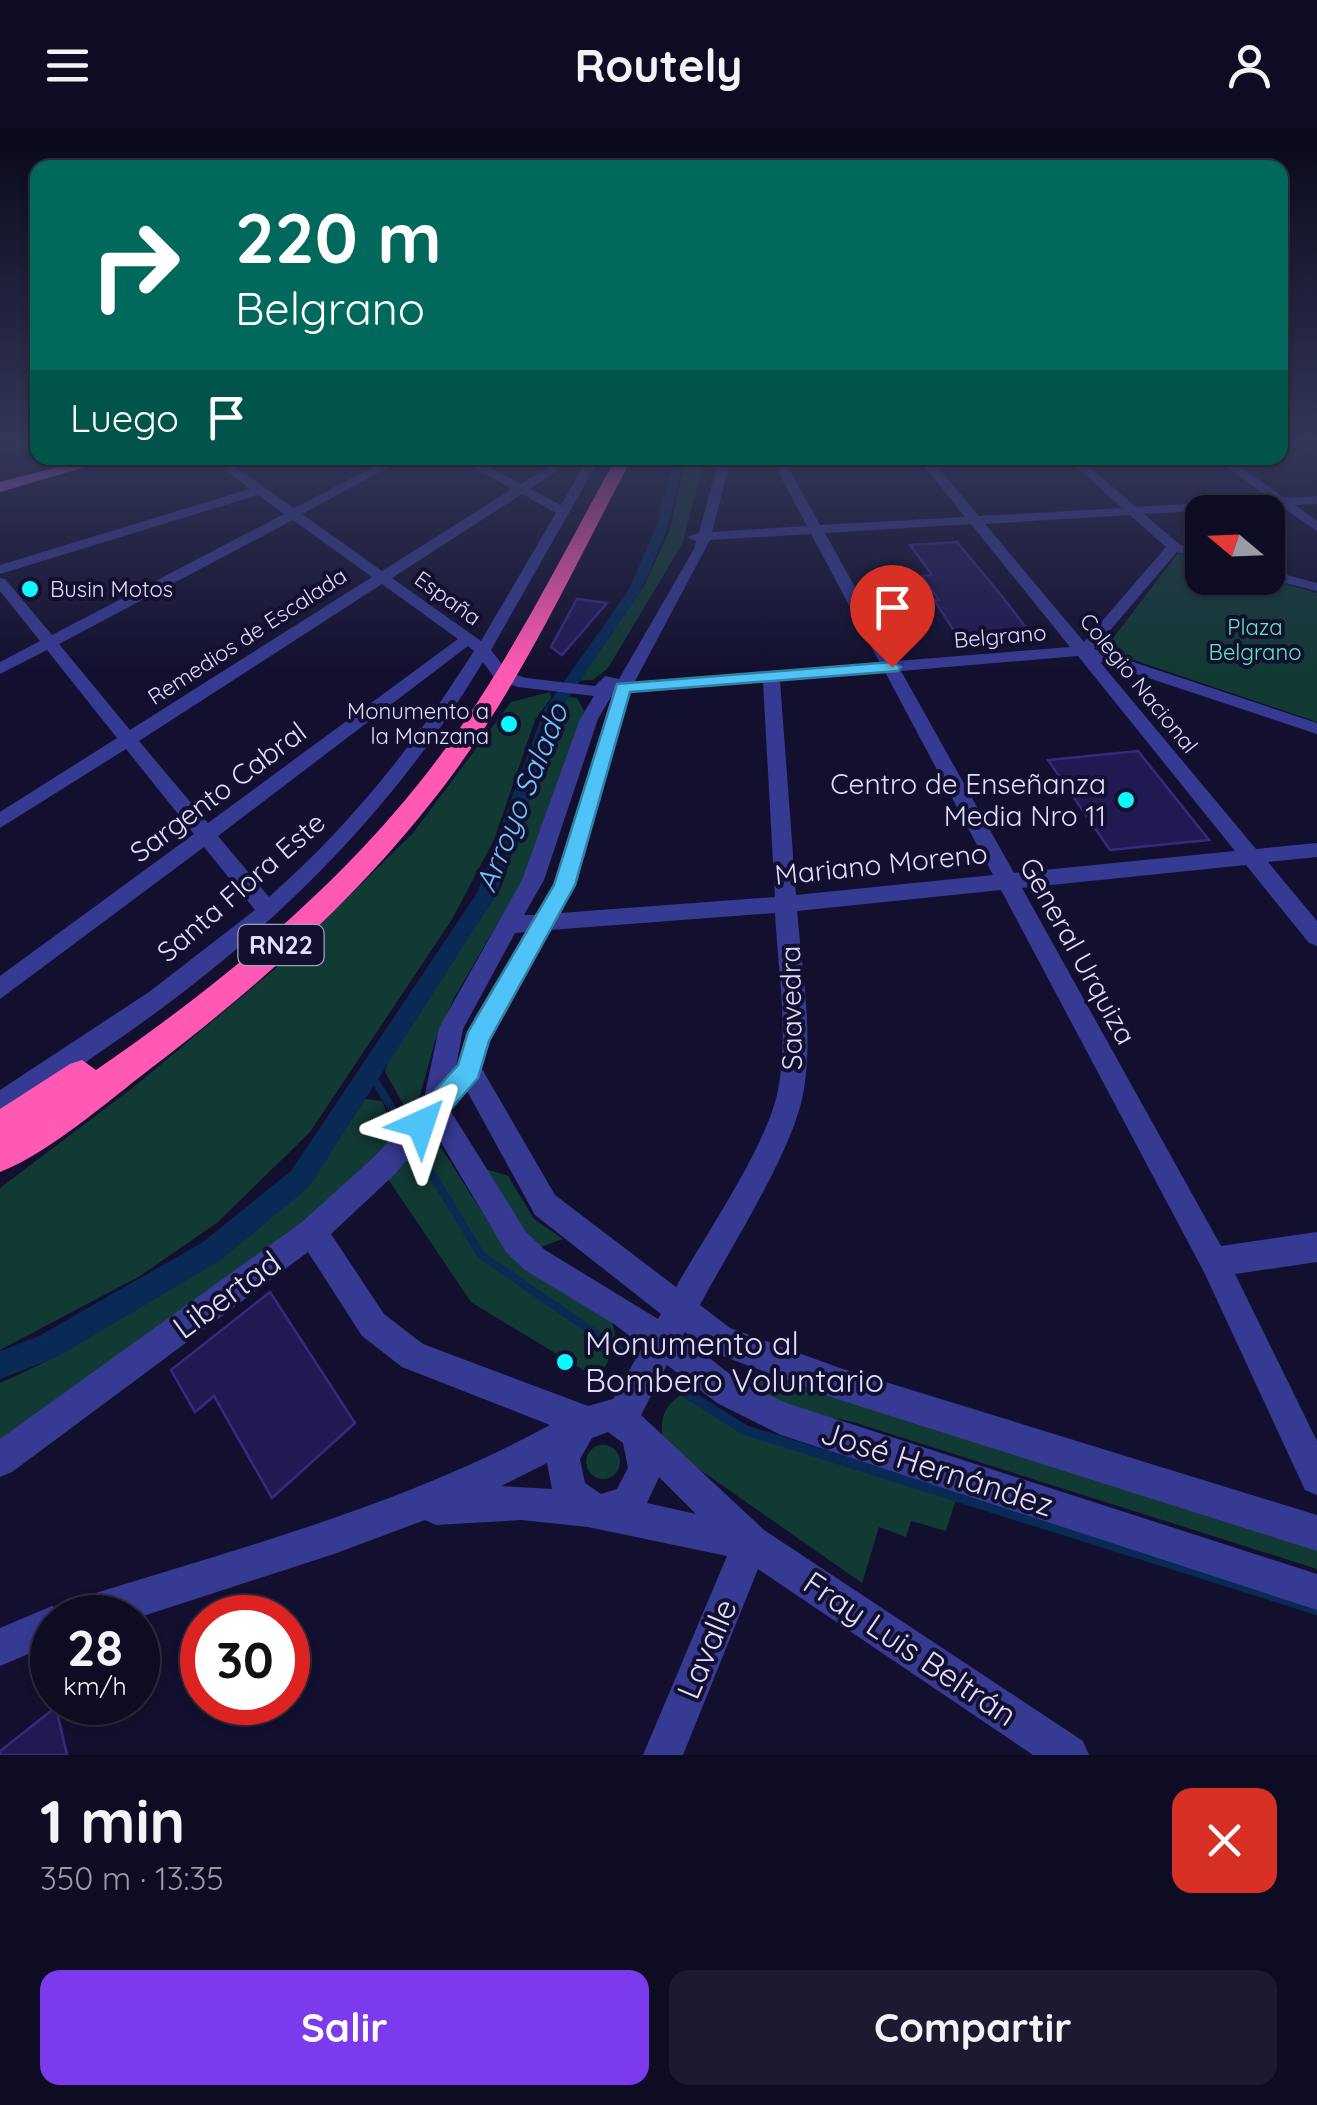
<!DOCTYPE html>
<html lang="es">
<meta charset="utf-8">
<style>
:root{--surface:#0e0c23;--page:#1c1a30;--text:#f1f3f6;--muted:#9b9ba6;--line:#2e2c41;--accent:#7c3aed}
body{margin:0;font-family:Quicksand,sans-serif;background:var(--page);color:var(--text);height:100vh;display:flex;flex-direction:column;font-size:38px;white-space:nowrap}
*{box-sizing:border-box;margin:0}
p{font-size:32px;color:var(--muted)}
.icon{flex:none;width:55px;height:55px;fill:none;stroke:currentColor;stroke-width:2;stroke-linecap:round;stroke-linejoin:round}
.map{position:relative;height:1625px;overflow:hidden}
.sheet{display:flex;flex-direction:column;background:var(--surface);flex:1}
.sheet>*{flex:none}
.top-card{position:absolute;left:30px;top:30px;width:1258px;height:305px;border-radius:20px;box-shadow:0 2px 8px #0004,0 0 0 2px var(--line);background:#00695c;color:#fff;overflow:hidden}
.needle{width:65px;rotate:289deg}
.buttons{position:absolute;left:1185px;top:365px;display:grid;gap:20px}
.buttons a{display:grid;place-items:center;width:100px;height:100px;border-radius:20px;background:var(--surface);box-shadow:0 2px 8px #0004,0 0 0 2px var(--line);font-size:50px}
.speed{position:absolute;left:30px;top:1465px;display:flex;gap:20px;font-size:50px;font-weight:700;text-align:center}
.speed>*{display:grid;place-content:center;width:130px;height:130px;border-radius:50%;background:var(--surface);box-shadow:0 2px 8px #0004,0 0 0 2px var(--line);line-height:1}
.speed small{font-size:25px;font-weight:400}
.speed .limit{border:15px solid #d22;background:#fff;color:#111}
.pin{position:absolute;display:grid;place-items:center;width:85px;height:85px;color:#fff;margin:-102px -42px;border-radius:50% 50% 50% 0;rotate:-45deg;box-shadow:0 0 10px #0007}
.pin .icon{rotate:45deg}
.me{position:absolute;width:110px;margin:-55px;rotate:42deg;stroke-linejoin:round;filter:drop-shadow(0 0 8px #0008)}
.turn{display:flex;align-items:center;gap:35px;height:210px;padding:0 40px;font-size:45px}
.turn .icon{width:130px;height:130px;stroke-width:2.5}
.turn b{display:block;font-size:70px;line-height:85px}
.then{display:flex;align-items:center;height:95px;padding:0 40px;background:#0003;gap:20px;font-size:38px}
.round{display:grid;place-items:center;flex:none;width:105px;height:105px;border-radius:20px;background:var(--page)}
.summary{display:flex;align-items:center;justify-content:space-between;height:170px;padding:0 40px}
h1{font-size:60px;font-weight:800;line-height:75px}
.primary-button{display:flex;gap:20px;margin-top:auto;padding:20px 40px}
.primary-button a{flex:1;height:115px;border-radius:20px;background:var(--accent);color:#fff;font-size:40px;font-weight:800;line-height:115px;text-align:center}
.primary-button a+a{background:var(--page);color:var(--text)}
header{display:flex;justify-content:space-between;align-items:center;height:130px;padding:0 40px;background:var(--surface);font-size:45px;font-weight:800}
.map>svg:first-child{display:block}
</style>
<header><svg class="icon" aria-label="menu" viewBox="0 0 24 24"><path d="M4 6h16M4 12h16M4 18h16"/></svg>Routely<svg class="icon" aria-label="person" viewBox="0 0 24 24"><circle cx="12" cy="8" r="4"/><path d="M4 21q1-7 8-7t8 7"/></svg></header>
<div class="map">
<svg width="1317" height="1625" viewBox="0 0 1317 1625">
<rect width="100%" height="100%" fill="#13102f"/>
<g fill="#123a35">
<path d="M686 328H705L682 414 608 538 593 550 572 551 643 458 669 402Z"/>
<path d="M1178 423 1202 430V448H1264L1317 463V592L1104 520Z"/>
<path d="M550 562 551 568 535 590 494 710 451 791 310 1002 218 1092 140 1146 0 1220V1058L135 956 275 839 413 703 511 572Z"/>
<path d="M568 567 577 568 584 581 524 748 454 868 435 911 418 973 410 986 385 942 393 915 501 758 553 596Z"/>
<path d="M365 969 382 971 396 1005 353 1055 0 1315V1253C57 1229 109 1196 160 1162 246 1105 310 1057 365 969Z"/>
<path d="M428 1011 442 1019 504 1117 612 1190 617 1215 598 1249 471 1172 388 1049 420 1013Z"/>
<path d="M486 1039 508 1046 534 1089 563 1109 540 1117 531 1111Z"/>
<path d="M755 1241 1317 1417V1439L853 1292 795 1280 751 1262Z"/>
<path d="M684 1263 710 1272 752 1301 956 1369 946 1401 911 1391 906 1407 879 1397 862 1453 666 1316C657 1295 662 1275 684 1263Z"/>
<circle cx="603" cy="1332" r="17"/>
</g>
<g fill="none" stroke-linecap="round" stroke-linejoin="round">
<g stroke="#082a54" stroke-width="8">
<path d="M371 944 407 1003"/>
<path d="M413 1013 481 1125 615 1217"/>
</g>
<g stroke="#082a54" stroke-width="10">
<path d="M611 1215 619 1220"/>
<path d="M683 1261 745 1300 1317 1480"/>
</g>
<path fill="#082a54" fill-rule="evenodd" d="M675 328H685L666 402 641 461 560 580 496 765 309 1057 221 1130 57 1227 0 1249V1221L39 1206 203 1112 291 1041 477 763 544 580 628 461 654 402Z"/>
</g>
<g fill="#211a52" stroke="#352a80" stroke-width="2.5">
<path d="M957 412 1001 465 1034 508 962 513 934 470H939L922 446 932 445 910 415Z"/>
<path d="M577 469 607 473 562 525 551 517Z"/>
<path d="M1138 621 1209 710 1110 720 1048 630Z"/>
<path d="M270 1162 355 1293 272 1368 214 1266 195 1282 171 1240Z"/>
<path d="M56 1577 67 1625H0V1621Z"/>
</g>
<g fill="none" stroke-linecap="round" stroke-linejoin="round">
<g fill="#373a92" fill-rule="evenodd">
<path d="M209 328H222L294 378 391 328H405L302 384 382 441 512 359 457 328H471L521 354 563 328H576L530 359 561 375 588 328H600L491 520 508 542 526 548 595 556 605 546 619 549 694 419 696 411 687 407 699 403 719 328H731L712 402 807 396 771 328H783L820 395 965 387 918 328H930L979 386 1122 378 1067 328H1079L1136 377 1270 369 1215 328H1228L1285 368 1317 366V374L1295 375 1317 391V401L1280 376 1144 384 1179 414 1202 421V429L1177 422 1094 519 1317 593V604L1100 532 1256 719 1317 713V727L1268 732 1317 791V816L1309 813 1246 735 1022 758 1221 1116 1317 1102V1132L1235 1144 1317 1311V1365L1305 1360 1204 1142 1001 760 797 781C802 839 813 901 804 959 795 1019 730 1118 700 1175L730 1198 840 1238 1317 1385V1421L840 1270 709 1221 685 1202 682 1207 739 1251 786 1273 1317 1444V1480L781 1305 717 1273 667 1235 641 1285 764 1400 1083 1611 1089 1625H1033L758 1439 683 1625H643L727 1426 588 1397 521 1390 436 1395 425 1390 334 1424 137 1488H52V1514L0 1536V1498L52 1476 61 1480 63 1475 76 1469C237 1419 401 1376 550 1295L402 1237 362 1206 308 1122 12 1342 0 1347V1309L302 1092 375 1026 423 973 439 898 522 750 580 589 594 566 518 557 496 550 483 532C387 692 256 816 103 920 71 942 36 972 0 986V960L149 862 255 780 204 717 0 869V846L194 704 126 619 0 698V682L117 608 47 520 0 544V532L40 511 0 461V448L5 449 52 505 284 384 258 365 0 444V435L250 359ZM522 364 556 383 481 511 392 448ZM1130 385 1166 417 1084 512 985 394ZM293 390 372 447 130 600 59 514ZM971 394 1070 517 896 531 825 403ZM811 404 880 533 634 553 710 410ZM382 454 458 509 208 693 139 611ZM468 516 474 521 463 538C408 623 345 700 269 767L218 706ZM1078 526 1235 721 1014 743 901 541ZM885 542 993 745 796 765 780 551ZM763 552 775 767 560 783 576 755 630 563ZM612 565 555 754 537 785H524L544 750 598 589ZM775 783C778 841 789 903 778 960 768 1014 705 1106 676 1157L555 1065 482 939 495 896 550 800ZM526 802 475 887 456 937 463 899 515 803ZM467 961 535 1085 661 1184 658 1189 545 1120 526 1102 450 980ZM433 999 506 1122 525 1140 614 1194 643 1216 613 1269 588 1276 423 1214 384 1184 331 1104 395 1044ZM608 1302 623 1313 628 1338 617 1359 601 1364 585 1353 580 1329 592 1308ZM547 1333 552 1359 501 1356ZM659 1347 696 1384 647 1373Z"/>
<path d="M1268 440 1317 453V461L1265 448Z"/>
</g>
<path fill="#ba65ff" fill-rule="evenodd" d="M92 328H116L0 362V352Z"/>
<path fill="#ff59b4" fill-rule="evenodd" d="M616 328H632C575 435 524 547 453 644 368 759 263 853 150 939 107 972 49 1023 0 1042V979L70 934 82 930 96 940C234 845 365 736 460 598 519 513 566 418 616 328Z"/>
</g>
<linearGradient id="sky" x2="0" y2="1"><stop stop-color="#0a091a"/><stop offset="0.58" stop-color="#333758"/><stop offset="1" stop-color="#333758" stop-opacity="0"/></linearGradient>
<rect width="1317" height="540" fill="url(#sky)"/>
<path fill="#4fc3f7" stroke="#337fa1" stroke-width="2.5" d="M892 532 901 537 898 541 630 562 575 755 489 911 478 948 430 1003 421 1007 412 1003 408 994 412 986 458 935 468 902 554 755 617 554Z"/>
<g fill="#0af8ff" stroke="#13102f" stroke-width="4">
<circle cx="30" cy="459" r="10"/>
<circle cx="509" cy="594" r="10"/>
<circle cx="1126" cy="670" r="10"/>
<circle cx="565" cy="1232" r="10"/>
</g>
<g text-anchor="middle" stroke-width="8" stroke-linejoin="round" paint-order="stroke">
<g font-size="22" fill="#dfdeff" stroke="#13102f" text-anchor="start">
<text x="50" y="467">Busin Motos</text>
<text x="489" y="589" text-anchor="end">Monumento a<tspan x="489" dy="25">la Manzana</tspan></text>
</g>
<g font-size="22" fill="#dfdeff" stroke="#13102f">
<text transform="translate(448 468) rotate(36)" y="8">España</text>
<text transform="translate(247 506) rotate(-33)" y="8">Remedios de Escalada</text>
<text transform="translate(1000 506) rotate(-5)" y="8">Belgrano</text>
<text transform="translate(1139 553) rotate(51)" y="8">Colegio Nacional</text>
</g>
<g font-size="22" fill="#5debbe" stroke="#13102f">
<text x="1255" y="505">Plaza<tspan x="1255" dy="25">Belgrano</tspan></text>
</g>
<rect fill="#13102f" stroke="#a2a0c1" stroke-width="2.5" x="238.5" y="795" width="85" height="40" rx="8"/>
<g font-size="25" font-weight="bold" fill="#dfdeff">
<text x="281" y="824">RN22</text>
</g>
<g font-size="28" fill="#dfdeff" stroke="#13102f" text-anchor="end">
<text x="1106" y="664">Centro de Enseñanza<tspan x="1106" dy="32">Media Nro 11</tspan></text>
</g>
<g font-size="28" fill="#dfdeff" stroke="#13102f">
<text transform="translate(218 662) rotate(-37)" y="10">Sargento Cabral</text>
<text transform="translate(881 734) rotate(-6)" y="10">Mariano Moreno</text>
<text transform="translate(241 757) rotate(-41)" y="10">Santa Flora Este</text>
<text transform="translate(1078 821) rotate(61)" y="10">General Urquiza</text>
<text transform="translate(791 878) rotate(-91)" y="10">Saavedra</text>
</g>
<g font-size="30" font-style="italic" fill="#6cc5ff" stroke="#13102f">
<text transform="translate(522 668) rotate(-68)" y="10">Arroyo Salado</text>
</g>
<g font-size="32" fill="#dfdeff" stroke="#13102f">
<text transform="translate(227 1165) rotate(-36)" y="11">Libertad</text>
<text transform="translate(937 1339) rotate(18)" y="11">José Hernández</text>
<text transform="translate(707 1519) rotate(-67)" y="11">Lavalle</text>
<text transform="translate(910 1519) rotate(34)" y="11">Fray Luis Beltrán</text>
</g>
<g font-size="32" fill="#dfdeff" stroke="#13102f" text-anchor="start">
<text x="585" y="1225">Monumento al<tspan x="585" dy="37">Bombero Voluntario</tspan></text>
</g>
</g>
</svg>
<div class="buttons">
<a><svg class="needle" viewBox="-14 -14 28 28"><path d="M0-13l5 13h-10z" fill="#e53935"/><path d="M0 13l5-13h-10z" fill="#9b9ba6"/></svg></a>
</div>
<div class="speed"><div>28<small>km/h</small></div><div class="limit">30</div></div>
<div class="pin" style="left:892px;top:537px;background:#d93025"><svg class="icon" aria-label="arrive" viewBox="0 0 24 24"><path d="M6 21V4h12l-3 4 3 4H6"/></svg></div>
<svg class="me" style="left:421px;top:994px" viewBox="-20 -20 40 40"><path d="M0-17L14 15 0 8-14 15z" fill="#4fc3f7" stroke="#fff" stroke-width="4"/></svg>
<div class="top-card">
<div class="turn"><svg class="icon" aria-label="right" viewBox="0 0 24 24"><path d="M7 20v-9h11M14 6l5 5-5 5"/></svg><div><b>220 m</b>Belgrano</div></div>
<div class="then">Luego<svg class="icon" aria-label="arrive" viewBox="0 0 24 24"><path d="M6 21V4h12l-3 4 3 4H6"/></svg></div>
</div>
</div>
<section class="sheet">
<div class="summary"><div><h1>1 min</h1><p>350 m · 13:35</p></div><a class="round" style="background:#d93025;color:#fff"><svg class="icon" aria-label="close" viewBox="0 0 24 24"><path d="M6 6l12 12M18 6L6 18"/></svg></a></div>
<div class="primary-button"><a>Salir</a><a>Compartir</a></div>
</section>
